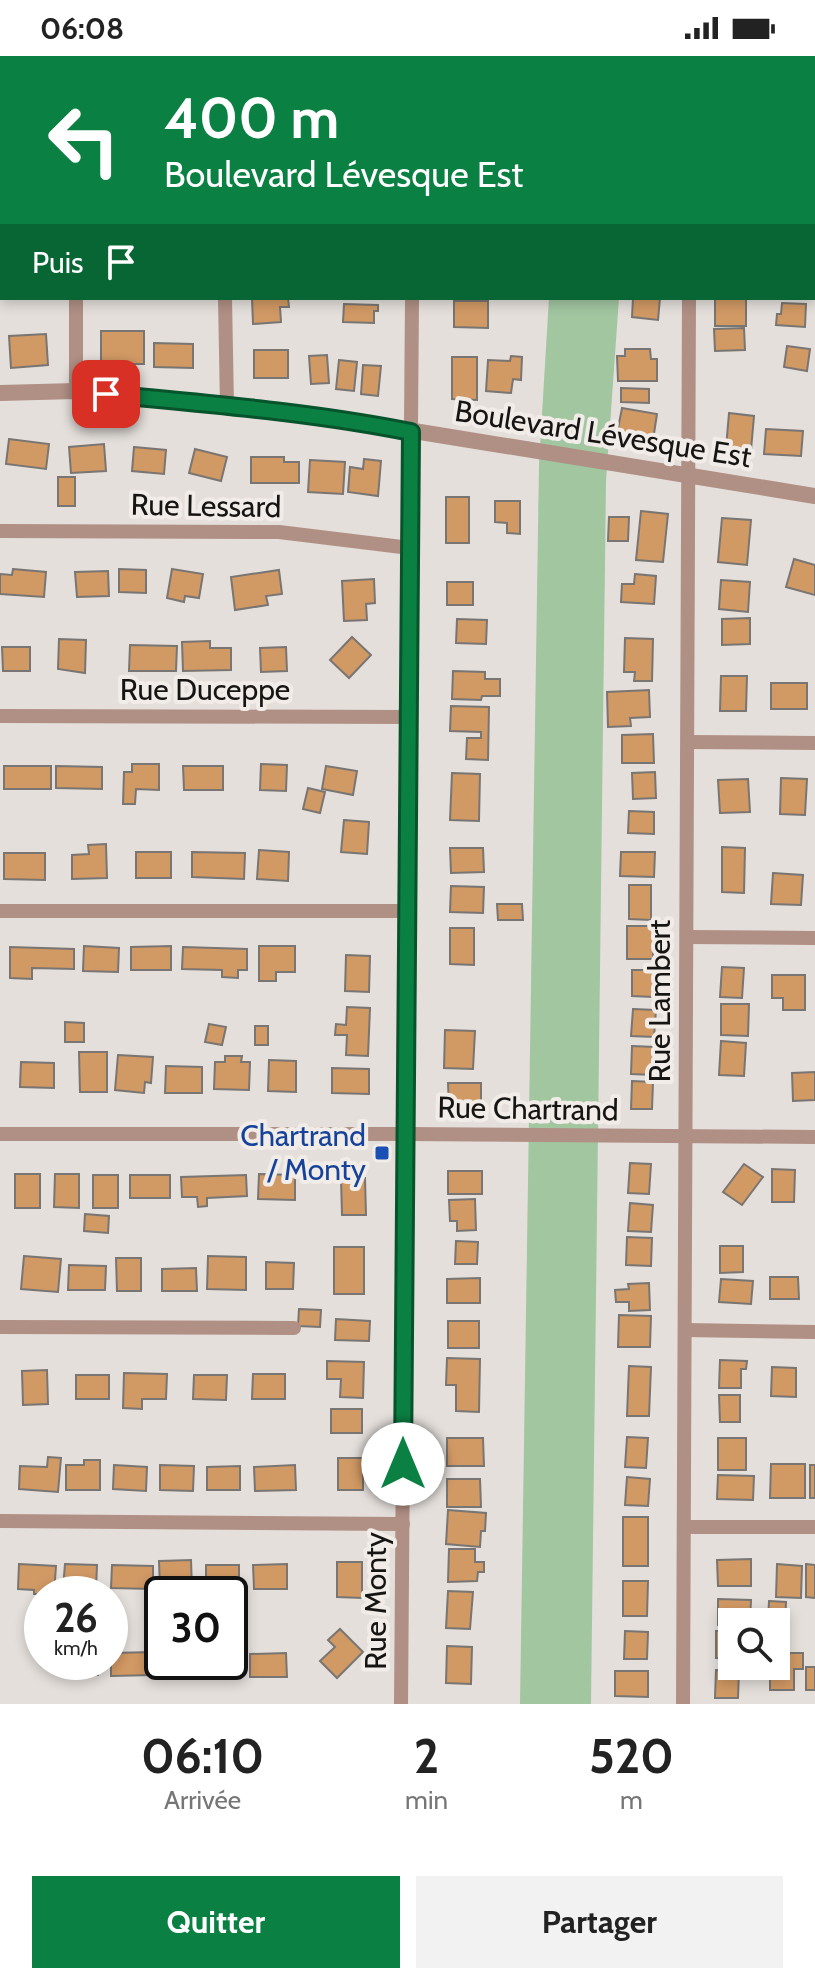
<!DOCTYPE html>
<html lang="fr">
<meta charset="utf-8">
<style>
:root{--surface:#fff;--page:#f2f2f2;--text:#222;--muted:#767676;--accent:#0b8043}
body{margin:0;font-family:Cabin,sans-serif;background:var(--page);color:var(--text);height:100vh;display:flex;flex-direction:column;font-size:30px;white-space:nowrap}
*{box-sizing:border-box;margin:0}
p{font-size:26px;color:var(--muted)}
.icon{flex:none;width:44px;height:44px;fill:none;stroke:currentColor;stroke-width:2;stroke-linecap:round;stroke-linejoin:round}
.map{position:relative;height:1648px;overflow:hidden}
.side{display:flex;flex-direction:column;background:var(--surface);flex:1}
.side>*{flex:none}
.top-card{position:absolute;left:0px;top:0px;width:816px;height:244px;box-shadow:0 4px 12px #0003;background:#0b8043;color:#fff;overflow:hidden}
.tools{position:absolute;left:718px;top:1552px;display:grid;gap:16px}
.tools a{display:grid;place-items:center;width:72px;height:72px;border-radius:0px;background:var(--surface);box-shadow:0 4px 12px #0003;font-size:40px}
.speed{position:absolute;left:24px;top:1520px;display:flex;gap:16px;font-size:40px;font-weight:700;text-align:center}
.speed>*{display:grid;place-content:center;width:104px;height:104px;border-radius:50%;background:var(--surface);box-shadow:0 4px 12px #0003;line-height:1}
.speed small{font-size:20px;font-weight:400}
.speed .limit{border:4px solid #111;border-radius:12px;background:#fff;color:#111}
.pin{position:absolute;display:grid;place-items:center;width:68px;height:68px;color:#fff;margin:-34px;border-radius:16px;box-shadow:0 4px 12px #0006}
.me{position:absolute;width:88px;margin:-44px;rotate:0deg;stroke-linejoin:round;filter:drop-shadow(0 0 6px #0008)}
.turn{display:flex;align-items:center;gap:28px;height:168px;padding:0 32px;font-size:36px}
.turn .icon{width:104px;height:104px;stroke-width:2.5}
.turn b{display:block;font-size:56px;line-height:68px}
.then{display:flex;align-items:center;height:76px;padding:0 32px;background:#0003;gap:16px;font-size:30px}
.eta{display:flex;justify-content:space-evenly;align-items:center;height:136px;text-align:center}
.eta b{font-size:48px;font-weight:700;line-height:56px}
.primary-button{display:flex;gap:16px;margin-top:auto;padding:16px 32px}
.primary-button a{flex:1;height:92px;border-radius:0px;background:var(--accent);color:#fff;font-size:32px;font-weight:700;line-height:92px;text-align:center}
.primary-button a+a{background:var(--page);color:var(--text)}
.status{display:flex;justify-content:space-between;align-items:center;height:56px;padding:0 40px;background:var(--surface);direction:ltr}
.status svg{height:22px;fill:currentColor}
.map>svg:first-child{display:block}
</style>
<div class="status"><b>06:08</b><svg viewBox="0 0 49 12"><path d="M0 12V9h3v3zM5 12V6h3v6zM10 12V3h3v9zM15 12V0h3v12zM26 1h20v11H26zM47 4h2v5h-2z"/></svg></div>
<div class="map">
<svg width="815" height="1648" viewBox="0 0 815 1648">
<rect width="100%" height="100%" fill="#e4dfdb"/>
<path fill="#a1c6a0" d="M549 242H619L606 425 591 1648H520L539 408Z"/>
<path fill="#5dc4d3" d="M0 0H365L2 2 0 87Z"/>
<g fill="#d19964" stroke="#797572" stroke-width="2">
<path d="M252 242H288L289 251H280L281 266 253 268Z"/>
<path d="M633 242H660L658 264 632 261Z"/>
<rect x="715" y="242" width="31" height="28"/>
<path d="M454 245H488V272L454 271Z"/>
<path d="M782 247 806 248 805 271 776 269 777 258H781Z"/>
<path d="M344 248 378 249V255H374V267L343 266Z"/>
<path d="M744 272 745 294 715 295 714 273Z"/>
<rect x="101" y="275" width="43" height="33"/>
<path d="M46 278 48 309 11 312 9 280Z"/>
<path d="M154 287 193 288V312L154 311Z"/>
<path d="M787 290 810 293 807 315 784 311Z"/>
<path d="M625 293H650L651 303H657V325H618L617 300H625Z"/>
<rect x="254" y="294" width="34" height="28"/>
<path d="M327 299 329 327 311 328 309 300Z"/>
<path d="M511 300 522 301 521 324 513 323 511 337 486 335 488 304 510 305Z"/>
<path d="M452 301H477V344L452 343Z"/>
<path d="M339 304 357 306 354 335 336 333Z"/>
<path d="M363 309 381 310 378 340 361 338Z"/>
<path d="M621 332 649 333V347L621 346Z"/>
<path d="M622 352 657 358 653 384 617 378Z"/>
<path d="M729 357 754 360 751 394 726 392Z"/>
<path d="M766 373 803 375 801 400 764 398Z"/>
<path d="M9 383 49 388 46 413 6 408Z"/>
<path d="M104 388 106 415 71 417 69 391Z"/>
<path d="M134 391 166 394 164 418 132 415Z"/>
<path d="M195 393 227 401 221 425 189 417Z"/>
<path d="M251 401H284V406H299V427H251Z"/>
<path d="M364 403 381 405 378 440 348 436 350 411 363 413Z"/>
<path d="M310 404 345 406 343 438 308 436Z"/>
<rect x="58" y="421" width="17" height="29"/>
<rect x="446" y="441" width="23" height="46"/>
<path d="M495 445H520V478L507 477V467L495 466Z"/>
<path d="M641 455 668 458 663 506 636 504Z"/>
<path d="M609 461H629L628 485H608Z"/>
<path d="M722 462 751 464 747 509 718 506Z"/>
<path d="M794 503 815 509V539L786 531Z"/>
<path d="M13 513 46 516 44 541 0 538V518L12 519Z"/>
<path d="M119 513 146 514V537L119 536Z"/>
<path d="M172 513 203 518 199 542 185 540 184 546 167 542Z"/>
<path d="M279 514 282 538 266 540 268 549 235 554 231 521Z"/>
<path d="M108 515 109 540 77 541 75 516Z"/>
<path d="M635 518 656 520 654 548 621 546 622 528H634Z"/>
<path d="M374 523 375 547 366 548 367 564 344 565 342 525Z"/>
<path d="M721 524 750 526 748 556 719 553Z"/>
<rect x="447" y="526" width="26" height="23"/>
<path d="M750 562V588L722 589V563Z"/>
<path d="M457 563 487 564 486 588 456 587Z"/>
<path d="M352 581 371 599 349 622 330 604Z"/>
<path d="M625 582 653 583 652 625H634L635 616H624Z"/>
<path d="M59 583 86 584 85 617 58 613Z"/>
<path d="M210 585V592H231V614L183 615 182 586Z"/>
<path d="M130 589 177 590 176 615H129Z"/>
<path d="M2 591H30V615H3Z"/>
<path d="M286 591 287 615 261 616 260 592Z"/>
<path d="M453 615 485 616V623H500V640H482L481 644 452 643Z"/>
<path d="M721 620H747L746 655H720Z"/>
<rect x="771" y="627" width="36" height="26"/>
<path d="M649 634 650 661 630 662 631 670 608 671 607 636Z"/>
<path d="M451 650 489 651 488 704 466 703 467 682H481V676L450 675Z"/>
<path d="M653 678 654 707H622V679Z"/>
<path d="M132 708H159V734L136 733 135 748H123L124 716H132Z"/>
<path d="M261 708 287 709 286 735 260 734Z"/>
<rect x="4" y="710" width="47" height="23"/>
<path d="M56 710 102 711V733L56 732Z"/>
<path d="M183 710H223V734H184Z"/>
<path d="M326 710 357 715 353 739 322 733Z"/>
<path d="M655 716 656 742 633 743 632 717Z"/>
<path d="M452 717 480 718 479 765 450 764Z"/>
<path d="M781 722 807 723 805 759 780 758Z"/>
<path d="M748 723 750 756 720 757 718 724Z"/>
<path d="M308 732 325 736 320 757 303 753Z"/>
<path d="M629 755 654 756V778L628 777Z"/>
<path d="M344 764 369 766 367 798 341 796Z"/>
<path d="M106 788 107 822 72 823V799L89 798 88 789Z"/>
<path d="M722 791 745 792 744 837 722 836Z"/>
<path d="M450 792H483L484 816 451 817Z"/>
<path d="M259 794 289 796 288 825 257 823Z"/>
<rect x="136" y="796" width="35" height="26"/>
<path d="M192 796 245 797 244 823 192 821Z"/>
<path d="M621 796H655L654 821 620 820Z"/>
<path d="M4 797H45V824L4 823Z"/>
<path d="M773 817 803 819 801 849 771 848Z"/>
<path d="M629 829H651V864L629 863Z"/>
<path d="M451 830 484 831 483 857 450 856Z"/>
<path d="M497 848H522L523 864H498Z"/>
<rect x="627" y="870" width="26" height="33"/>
<path d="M450 872H474V909L450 908Z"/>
<path d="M84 890 119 892 118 916 83 915Z"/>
<path d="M171 890V914H131V891Z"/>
<path d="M259 890H295V916H276V925H259Z"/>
<path d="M10 891 74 893V913L32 912V923L10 922Z"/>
<path d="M183 891 247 893V914H238V922L222 921V914L182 913Z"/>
<path d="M346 899 370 900 369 936 345 935Z"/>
<path d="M722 911 744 912 742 942 720 941Z"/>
<path d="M632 914H653V941L632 940Z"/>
<path d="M772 919H805V954H783V942H772Z"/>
<path d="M721 948H749L748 980 721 979Z"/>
<path d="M347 951 370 952 368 1000 346 999 347 979H335L336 968 346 969Z"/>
<path d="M633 953 656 954 654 981 631 980Z"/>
<path d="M65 966 84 967V986H65Z"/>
<path d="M209 968 226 971 222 989 205 986Z"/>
<rect x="255" y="970" width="13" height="19"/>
<path d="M445 974 475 975 473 1013 444 1012Z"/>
<path d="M721 985 746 987 744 1020 719 1019Z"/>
<path d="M632 990 655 991 654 1019 631 1018Z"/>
<path d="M79 996H107V1036H80Z"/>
<path d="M118 999 153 1001 151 1027 145 1026 144 1037 115 1034Z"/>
<path d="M225 1000H242L241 1006H250L249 1034 214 1033 215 1006H225Z"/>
<path d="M269 1004 296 1005V1036L268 1035Z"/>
<path d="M21 1006 54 1007V1032L20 1031Z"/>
<path d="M166 1010 202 1011V1037H165Z"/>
<path d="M332 1012 369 1013V1038L332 1037Z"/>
<path d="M815 1016V1044L793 1045 792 1017Z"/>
<path d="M632 1025 653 1026 652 1053H631Z"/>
<path d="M448 1027H481V1051L449 1052Z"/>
<path d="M630 1107 651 1108 649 1138 628 1137Z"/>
<path d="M744 1108 763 1121 742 1149 723 1136Z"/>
<path d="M772 1113 795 1114 794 1146H772Z"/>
<rect x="448" y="1115" width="34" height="23"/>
<rect x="15" y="1118" width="25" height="34"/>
<path d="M55 1118H79V1152L54 1151Z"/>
<path d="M259 1118 295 1119V1144L258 1143Z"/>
<rect x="93" y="1119" width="25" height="33"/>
<rect x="130" y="1119" width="40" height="23"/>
<path d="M246 1119 247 1140 207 1142V1150L198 1151 197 1141H182L181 1121Z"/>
<path d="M365 1122 366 1159H342L341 1123Z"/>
<path d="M475 1143 476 1174 457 1175V1165H450L449 1144Z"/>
<path d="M630 1147 653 1149 651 1176 628 1175Z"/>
<path d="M85 1158 109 1160 108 1177 84 1175Z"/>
<path d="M627 1181 652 1182 651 1210 626 1209Z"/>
<path d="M456 1185 478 1186 477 1208H455Z"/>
<path d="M720 1190H743V1216L720 1217Z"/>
<rect x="334" y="1191" width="30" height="47"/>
<path d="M24 1200 61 1203 58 1236 21 1233Z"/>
<path d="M208 1200 246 1201V1234L207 1233Z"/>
<path d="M116 1202H141V1235H117Z"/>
<path d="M266 1206 294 1207 293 1233H266Z"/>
<path d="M69 1209 106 1210 105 1234H68Z"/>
<path d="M196 1212 197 1235H162V1213Z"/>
<path d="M770 1221H798L799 1243H770Z"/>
<path d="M480 1222V1247H447V1223Z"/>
<path d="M721 1223 753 1225 751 1248 719 1246Z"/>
<path d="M649 1227 650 1254 629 1255V1246H616L615 1234 629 1233 628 1228Z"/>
<path d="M299 1253 321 1254 320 1271 298 1270Z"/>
<path d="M619 1259 651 1260 650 1291H618Z"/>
<path d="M336 1263 370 1265 369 1285 335 1284Z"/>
<rect x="448" y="1265" width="31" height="27"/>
<path d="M447 1302 480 1303 479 1356 456 1355V1329H446Z"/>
<path d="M720 1304 747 1305 746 1313H741V1332H719Z"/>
<path d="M327 1305 364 1306 363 1342 340 1341 341 1323H327Z"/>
<path d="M629 1310 651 1311 649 1360H627Z"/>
<path d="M772 1311 796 1312V1341L771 1340Z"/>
<path d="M47 1314 48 1348 23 1349 22 1315Z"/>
<path d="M124 1317 167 1318 166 1343H142V1353L123 1352Z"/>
<path d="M253 1318H285V1343H252Z"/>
<rect x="76" y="1319" width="33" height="24"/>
<path d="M194 1319H227L226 1344 193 1343Z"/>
<path d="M719 1339H740V1366H720Z"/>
<rect x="331" y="1353" width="31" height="24"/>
<path d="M627 1381 648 1382 646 1412 625 1411Z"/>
<path d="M447 1382H483L484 1410H447Z"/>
<rect x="718" y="1382" width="28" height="32"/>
<path d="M48 1401 61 1402 58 1436 19 1433 20 1410 47 1411Z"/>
<rect x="338" y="1402" width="25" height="32"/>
<path d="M84 1404H100V1434H66V1409H84Z"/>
<path d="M771 1408H805V1442H770Z"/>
<path d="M114 1409 147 1411 146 1435 113 1433Z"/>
<path d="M160 1409 194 1410 193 1435 160 1434Z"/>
<path d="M295 1409 296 1434 255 1435 254 1411Z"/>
<rect x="810" y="1409" width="5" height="33"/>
<path d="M240 1410V1434H207V1411Z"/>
<path d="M718 1419 754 1420 753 1444 717 1443Z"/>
<path d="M627 1421 650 1423 648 1450 625 1449Z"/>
<path d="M447 1423H480L481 1451H447Z"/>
<path d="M448 1454 486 1457 485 1475H481L480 1491 446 1488Z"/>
<rect x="623" y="1461" width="25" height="49"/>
<path d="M449 1493H475V1506H484V1516H478L477 1525 448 1526Z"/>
<path d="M751 1503V1530H718L717 1504Z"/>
<path d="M191 1504 192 1533 160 1534 159 1505Z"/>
<path d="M337 1506H362V1542L337 1541Z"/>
<path d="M19 1508 56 1510 54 1538H34V1534L18 1533Z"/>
<path d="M65 1508 97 1509 96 1534 63 1532Z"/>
<path d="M287 1508V1533H254L253 1509Z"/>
<path d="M777 1508 802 1510 801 1542 776 1541Z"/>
<path d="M806 1508 815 1509V1542L806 1541Z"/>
<path d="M112 1509 153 1510V1533L111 1532Z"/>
<rect x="206" y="1509" width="33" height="24"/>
<path d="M623 1525H648L647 1560H623Z"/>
<path d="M448 1535 473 1536 470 1573 446 1572Z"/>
<path d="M718 1543 751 1544 750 1566 718 1569Z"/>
<path d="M769 1545 786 1546 785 1571 776 1570V1566H768Z"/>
<path d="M340 1573 363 1596 337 1622 320 1605 335 1591 328 1584Z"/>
<path d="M625 1575 648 1576 647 1603H624Z"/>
<rect x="716" y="1575" width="16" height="27"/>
<path d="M447 1590 472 1591 471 1628 446 1627Z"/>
<path d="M154 1596V1619L111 1620V1597Z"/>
<path d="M158 1597H162V1606H193V1620H158Z"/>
<path d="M286 1597 287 1621H250V1598Z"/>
<path d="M776 1597H803V1613H794V1634H770V1610H776Z"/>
<path d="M230 1598H240L239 1621H206V1606H230Z"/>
<path d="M63 1606H98V1619L63 1620Z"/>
<rect x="806" y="1611" width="9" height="23"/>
<path d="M716 1614 739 1615 738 1642H715Z"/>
<path d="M615 1615H648V1641L615 1640Z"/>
</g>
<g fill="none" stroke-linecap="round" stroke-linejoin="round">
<g stroke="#b08f84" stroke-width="14">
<path d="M814 105H815"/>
<path d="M76 242V335"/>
<path d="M225 242 227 350"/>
<path d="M0 475 279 476 410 492"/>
<path d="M0 660 409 661"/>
<path d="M688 686 815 687"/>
<path d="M0 855H407"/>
<path d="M687 881 815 882"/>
<path d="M0 1078H406L815 1081"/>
<path d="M0 1271 294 1272"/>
<path d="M685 1274 815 1276"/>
<path d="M0 1465 403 1468"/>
<path d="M684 1471H815"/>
<path d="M401 1648 412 242"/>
<path d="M683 1648 689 242"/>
</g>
<path stroke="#b08f84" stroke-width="16" d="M0 337 76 335 227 350 371 368 815 440"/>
</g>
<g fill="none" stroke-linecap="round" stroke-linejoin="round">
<g stroke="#07532c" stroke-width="20">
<path id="route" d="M106 338C208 348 311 356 411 376L403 1408"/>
</g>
<use href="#route" stroke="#0b8043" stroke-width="14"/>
</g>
<rect fill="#1a4fb4" stroke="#f1ece8" stroke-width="3" x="374" y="1089" width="16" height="16" rx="4"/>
<g text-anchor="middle" stroke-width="8" stroke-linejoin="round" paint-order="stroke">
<g font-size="30" fill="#171513" stroke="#f1ece8">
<text transform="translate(603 378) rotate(9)" y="10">Boulevard Lévesque Est</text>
<text transform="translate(206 450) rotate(1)" y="10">Rue Lessard</text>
<text x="205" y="644">Rue Duceppe</text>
<text transform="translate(660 945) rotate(-90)" y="10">Rue Lambert</text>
<text transform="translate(528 1053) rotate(1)" y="10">Rue Chartrand</text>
<text transform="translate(376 1545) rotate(-90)" y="10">Rue Monty</text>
</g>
<g font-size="30" fill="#164399" stroke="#f1ece8" text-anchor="end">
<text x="366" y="1090">Chartrand<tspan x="366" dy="34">/ Monty</tspan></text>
</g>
</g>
</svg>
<div class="tools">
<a><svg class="icon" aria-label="search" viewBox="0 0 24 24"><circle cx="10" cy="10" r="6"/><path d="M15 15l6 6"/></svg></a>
</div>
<div class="speed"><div>26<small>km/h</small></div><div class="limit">30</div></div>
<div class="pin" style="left:106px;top:338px;background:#d93025"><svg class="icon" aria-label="arrive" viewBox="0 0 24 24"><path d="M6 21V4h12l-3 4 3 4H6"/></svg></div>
<svg class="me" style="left:403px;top:1408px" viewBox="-20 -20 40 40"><circle r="19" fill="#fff"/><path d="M0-13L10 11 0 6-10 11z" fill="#0b8043"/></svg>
<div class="top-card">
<div class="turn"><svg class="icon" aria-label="left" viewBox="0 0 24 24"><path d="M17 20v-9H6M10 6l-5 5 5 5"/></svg><div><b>400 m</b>Boulevard Lévesque Est</div></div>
<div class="then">Puis<svg class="icon" aria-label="arrive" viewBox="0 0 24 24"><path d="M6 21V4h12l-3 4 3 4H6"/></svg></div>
</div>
</div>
<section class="side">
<div class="eta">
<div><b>06:10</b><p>Arrivée</p></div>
<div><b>2</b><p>min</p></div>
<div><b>520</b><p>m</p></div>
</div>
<div class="primary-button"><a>Quitter</a><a>Partager</a></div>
</section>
